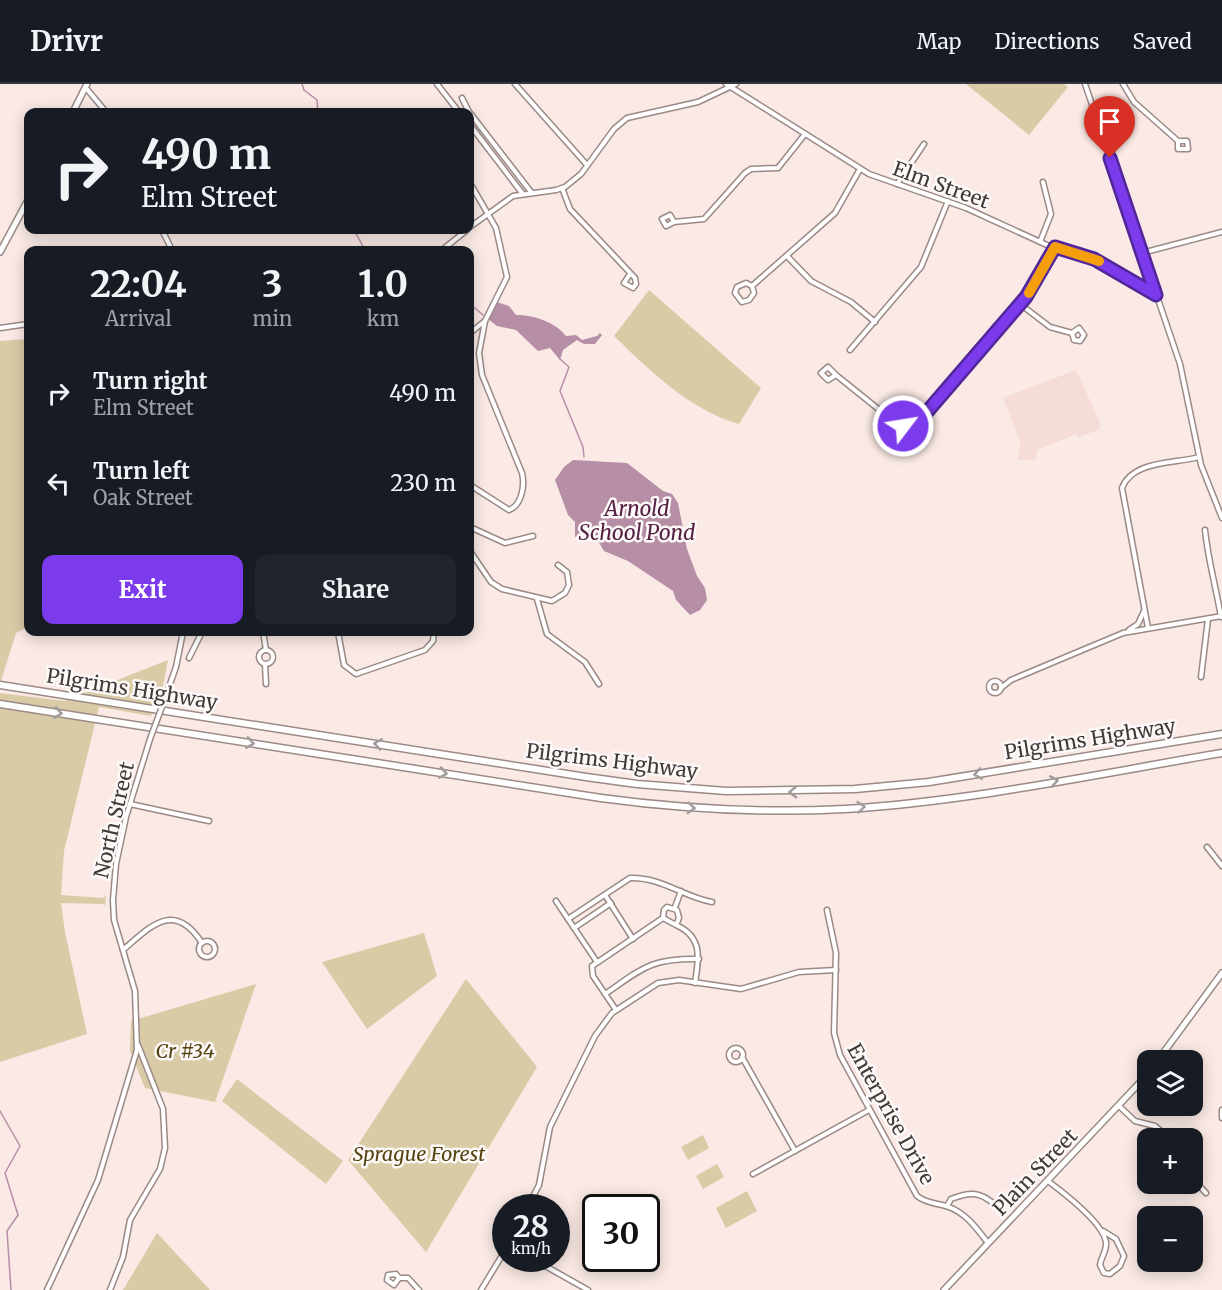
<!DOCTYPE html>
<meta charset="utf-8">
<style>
:root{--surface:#171b24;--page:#20242c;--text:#f1f3f6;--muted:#9ea1a6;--line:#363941;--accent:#7c3aed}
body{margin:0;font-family:Merriweather,serif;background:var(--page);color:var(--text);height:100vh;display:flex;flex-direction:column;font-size:22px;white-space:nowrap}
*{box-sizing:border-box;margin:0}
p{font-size:20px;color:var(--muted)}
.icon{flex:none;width:33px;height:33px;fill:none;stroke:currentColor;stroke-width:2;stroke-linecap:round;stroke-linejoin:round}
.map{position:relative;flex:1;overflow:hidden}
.details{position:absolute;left:24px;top:162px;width:450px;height:390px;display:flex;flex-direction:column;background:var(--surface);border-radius:12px;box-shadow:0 3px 15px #0003}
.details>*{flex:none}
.banner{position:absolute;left:24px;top:24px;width:450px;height:126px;border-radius:12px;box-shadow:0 3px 15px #0003;background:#171b24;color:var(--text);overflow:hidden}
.fabs{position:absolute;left:1137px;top:966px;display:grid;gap:12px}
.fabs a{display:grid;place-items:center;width:66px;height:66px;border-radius:12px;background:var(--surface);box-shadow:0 3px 15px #0003;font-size:30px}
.speed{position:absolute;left:492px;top:1110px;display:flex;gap:12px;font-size:30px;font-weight:700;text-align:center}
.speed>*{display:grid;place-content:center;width:78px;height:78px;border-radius:50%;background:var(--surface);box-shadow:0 3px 15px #0003;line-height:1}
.speed small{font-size:15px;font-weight:400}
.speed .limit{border:3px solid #111;border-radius:9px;background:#fff;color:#111}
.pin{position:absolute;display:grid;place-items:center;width:51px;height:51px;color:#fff;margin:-62px -26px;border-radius:50% 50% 50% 0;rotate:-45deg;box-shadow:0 0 6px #0007}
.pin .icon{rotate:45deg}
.me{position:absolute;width:66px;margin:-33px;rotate:59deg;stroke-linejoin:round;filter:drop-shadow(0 0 4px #0008)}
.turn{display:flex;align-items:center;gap:21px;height:126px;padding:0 18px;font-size:27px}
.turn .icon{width:78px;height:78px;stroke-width:2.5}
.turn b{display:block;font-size:42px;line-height:51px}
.eta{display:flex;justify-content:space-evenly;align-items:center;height:102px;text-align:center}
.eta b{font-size:36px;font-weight:700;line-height:42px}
.action{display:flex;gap:12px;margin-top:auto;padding:12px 18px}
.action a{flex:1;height:69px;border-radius:12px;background:var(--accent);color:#fff;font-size:24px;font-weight:700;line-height:69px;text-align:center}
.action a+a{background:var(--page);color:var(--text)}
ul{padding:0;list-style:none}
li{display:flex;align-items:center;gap:18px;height:90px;padding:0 18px}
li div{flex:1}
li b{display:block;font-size:22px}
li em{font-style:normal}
header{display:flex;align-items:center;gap:36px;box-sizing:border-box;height:84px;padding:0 30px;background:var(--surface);border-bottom:2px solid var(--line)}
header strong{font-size:28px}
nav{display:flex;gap:33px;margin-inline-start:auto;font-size:21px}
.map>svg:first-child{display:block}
</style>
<header>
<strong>Drivr</strong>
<nav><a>Map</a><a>Directions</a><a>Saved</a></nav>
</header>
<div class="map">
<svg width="1222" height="1206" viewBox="0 0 1222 1206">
<rect width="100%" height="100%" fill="#fae9e4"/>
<path fill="#f5dcd6" d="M1076 286 1101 341 1098 346 1079 353 1076 350 1037 366 1036 376H1017L1021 359 1003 314Z"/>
<g fill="#dacba7">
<path d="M966 0H1064L1068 3 1029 51Z"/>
<path d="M649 206 761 304 739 340C690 326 650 287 614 252Z"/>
<path d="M28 255V543L16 549 0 600V257Z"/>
<path d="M168 576 162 607 151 632 99 623 64 767 61 811 103 814 106 811 105 822 103 820 61 819 65 848 87 950 0 978V609L64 617Z"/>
<path d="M424 849 437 892 367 945 322 878Z"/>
<path d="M466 895 537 983 426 1168 348 1076Z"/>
<path d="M256 900 215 1018 145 1004 130 967 131 937Z"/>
<path d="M237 995 343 1077 326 1100 222 1017Z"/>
<path d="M703 1051 709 1064 688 1076 681 1063Z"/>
<path d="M717 1080 724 1093 703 1105 696 1092Z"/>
<path d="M747 1107 757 1127 726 1144 716 1124Z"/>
<path d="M157 1149 210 1206H123Z"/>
</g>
<g fill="#b68ea6">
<path d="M497 218 509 222 516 231C534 231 555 238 566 252L576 251 582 256 597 252 600 249 602 251 595 260H584L577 256 563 266 560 276 550 264 538 267 516 246 497 242 488 235V231Z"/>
<path d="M573 376 627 379 663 407 672 410 678 419 687 465 697 492 705 504 707 516 700 526 690 531 676 516 673 507 628 477 604 467 594 450 587 448 575 453V438L568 431 555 396 564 383Z"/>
</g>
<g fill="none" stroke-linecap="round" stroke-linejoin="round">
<g stroke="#b68ea6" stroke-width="1.5">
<path d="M302 0 304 6 317 16 318 28"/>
<path d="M354 146 365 166"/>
<path d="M470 220 483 231"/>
<path d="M560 275 569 283 560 307 583 363 584 373"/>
<path d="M0 1027 20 1062 5 1089 18 1131 7 1147 11 1206"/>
</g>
<g stroke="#9a8a86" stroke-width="7">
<g id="minor">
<path d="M437 0 459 28"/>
<path d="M515 0 587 81"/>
<path d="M726 0 869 90 966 124 1047 161 1094 175 1156 211"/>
<path d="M1085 0 1180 280 1201 381 1222 434"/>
<path d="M1123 0 1134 18 1178 57V65H1188L1187 57H1178"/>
<path d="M86 4 106 28"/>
<path d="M462 14 469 28"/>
<path d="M470 29 531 108"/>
<path d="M470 41 522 109"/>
<path d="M470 99 496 144 507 193 485 237 470 249"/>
<path d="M897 100 924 60"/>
<path d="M562 104 570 125 635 194 636 200 633 204 624 199 630 190"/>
<path d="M674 138 670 131 662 135 666 142 674 138 704 135 745 89 751 85 778 84 805 50"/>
<path d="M470 143 513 112 556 106 565 103 581 90 614 45 627 34 698 18 736 0"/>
<path d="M162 146 172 166"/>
<path d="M1040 158 1051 130 1043 98"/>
<path d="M442 166 467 146"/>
<path d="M1142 169 1222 148"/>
<path d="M787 172 811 197 851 218 875 238"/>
<path d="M752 202 746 199 737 203 735 209 742 218 749 216 754 209 752 202 835 129 860 85"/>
<path d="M1020 220 1050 243 1072 249 1074 256 1080 257 1084 251 1079 244 1072 249"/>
<path d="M0 244 28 240"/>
<path d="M850 266 921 183 948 117"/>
<path d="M836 291 828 283 821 289 828 296 836 291 897 340 907 342 917 338 1026 213 1055 163"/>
<path d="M470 401 509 426C522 421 525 401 522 389L482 291 479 269 485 237"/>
<path d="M470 443 505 459 533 452"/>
<path d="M1205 446C1208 476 1216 503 1221 533"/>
<path d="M470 467 491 498 502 505 552 517 565 509 569 501 567 488 558 481"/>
<path d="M537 515 547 550 585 578 599 600"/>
<path d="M1148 544 1122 404C1133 376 1174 380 1199 373"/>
<path d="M1129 546 1138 540 1144 527"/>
<path d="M263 548 266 566"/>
<path d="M338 548 344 581 356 590 425 566 433 557 434 548"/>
<circle cx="266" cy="573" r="7"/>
<path d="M189 574 202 548"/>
<path d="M265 581 266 600"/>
<path d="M1201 593 1208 535"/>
<circle cx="995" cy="603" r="6"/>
<path d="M1001 604 1011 596 1123 549 1222 532"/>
<path d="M163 620 176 583 183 548"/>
<path d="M130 720 209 737"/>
<path d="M1207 763 1222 782"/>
<path d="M605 811 633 855"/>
<path d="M556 817 597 878"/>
<path d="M675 823 681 807"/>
<path d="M827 826 836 869 834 949 840 971 917 1112C927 1120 938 1119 949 1123 967 1130 977 1145 988 1159"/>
<path d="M568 835 630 794C662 793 683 813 712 818"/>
<path d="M676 841 663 834 664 826 667 823 677 826 679 834 676 841C703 853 699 874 695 899"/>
<path d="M574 844 611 819"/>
<circle cx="207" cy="865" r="8"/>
<path d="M123 866C151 842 174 816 202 859"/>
<path d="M605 910C643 884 651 874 699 875"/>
<path d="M616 926 593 892 592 882 663 834"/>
<circle cx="736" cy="971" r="7"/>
<path d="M742 973 795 1067"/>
<path d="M1119 1022 1135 1037 1155 1042 1169 1054"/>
<path d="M1222 1026V1034"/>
<path d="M753 1090 869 1026"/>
<path d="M1192 1094 1206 1109"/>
<path d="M1048 1097C1064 1109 1103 1139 1106 1158 1107 1167 1101 1173 1100 1181L1104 1189 1110 1190 1120 1182 1124 1172 1116 1155 1103 1147"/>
<path d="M947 1122 951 1115C969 1108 979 1107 994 1120"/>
<path d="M527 1124 539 1101 550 1043 595 952 612 929 658 899 679 896 741 905 799 888 836 886"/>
<path d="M531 1174 588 1206"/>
<path d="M399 1194 394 1201 387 1196 388 1191 396 1190 399 1194H408L419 1206"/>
<path d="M47 1206 98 1096 137 966 135 907 114 836 113 816 116 780 126 733 150 655"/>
<path d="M110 1206 123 1173 130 1136 160 1085 165 1064 163 1025 138 961"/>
<path d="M481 1206 506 1165"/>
</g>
</g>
<g stroke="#9a8a86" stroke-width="8">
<g id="major">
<path d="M73 28 87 0"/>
<path d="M0 168 28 116"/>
<path d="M1158 976 1222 889"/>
<path d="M944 1206 1148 990"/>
</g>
</g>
<g stroke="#9a8a86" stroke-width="9">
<g id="highway">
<path d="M0 601 586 693 637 700 726 707 855 705 929 698 1222 650"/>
<path d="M0 620 601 714C682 725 764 729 845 725 972 717 1097 690 1222 669"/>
</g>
</g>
<use href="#minor" stroke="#fff" stroke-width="4"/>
<use href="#major" stroke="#fff" stroke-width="5"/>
<use href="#highway" stroke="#fff" stroke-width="6"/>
<g stroke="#9a8a86" stroke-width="7" stroke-linecap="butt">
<path id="minor-bridge" d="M150 655 163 620"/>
</g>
<use href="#minor-bridge" stroke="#fff" stroke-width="4"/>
</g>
<defs><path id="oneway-chevron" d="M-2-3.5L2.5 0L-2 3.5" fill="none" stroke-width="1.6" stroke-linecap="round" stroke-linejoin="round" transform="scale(1.5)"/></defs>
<g stroke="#a09c9c">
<use href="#oneway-chevron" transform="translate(58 629) rotate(9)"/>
<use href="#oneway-chevron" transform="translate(250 659) rotate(9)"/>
<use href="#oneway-chevron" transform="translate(378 660) rotate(-171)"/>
<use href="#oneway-chevron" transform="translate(443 689) rotate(9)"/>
<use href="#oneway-chevron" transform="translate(978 690) rotate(171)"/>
<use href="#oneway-chevron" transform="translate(1054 697) rotate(-9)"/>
<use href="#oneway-chevron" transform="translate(793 708) rotate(179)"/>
<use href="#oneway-chevron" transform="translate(861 723) rotate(-5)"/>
<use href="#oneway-chevron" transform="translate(691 724) rotate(4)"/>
</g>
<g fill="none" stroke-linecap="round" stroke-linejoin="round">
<g stroke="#51269a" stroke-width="15">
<path id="route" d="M903 342 920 336 1026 213 1055 163 1094 175 1156 211 1110 74"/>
</g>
<use href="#route" stroke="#7c3aed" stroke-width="10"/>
<path stroke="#f59e0b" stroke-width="10" d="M1029 209 1055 163 1099 177"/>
</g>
<g text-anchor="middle" stroke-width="5" stroke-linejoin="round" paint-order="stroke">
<g font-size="20" fill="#413a39" stroke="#fdf9f8">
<text transform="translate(941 101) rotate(20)" y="7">Elm Street</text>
<text transform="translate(132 605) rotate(9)" y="7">Pilgrims Highway</text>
<text transform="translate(1090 655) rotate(-9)" y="7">Pilgrims Highway</text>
<text transform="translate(612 677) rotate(7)" y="7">Pilgrims Highway</text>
<text transform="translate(114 736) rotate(-77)" y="7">North Street</text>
<text transform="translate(891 1030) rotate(61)" y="7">Enterprise Drive</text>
<text transform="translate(1035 1088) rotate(-46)" y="7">Plain Street</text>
</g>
<g font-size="20" font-style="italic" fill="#564310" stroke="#fdf9f8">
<text x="185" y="974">Cr #34</text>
<text x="419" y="1077">Sprague Forest</text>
</g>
<g font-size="21" font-style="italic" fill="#552144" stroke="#fdf9f8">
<text x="637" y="432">Arnold<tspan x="637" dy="24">School Pond</tspan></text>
</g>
</g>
</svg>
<div class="fabs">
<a><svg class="icon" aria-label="layers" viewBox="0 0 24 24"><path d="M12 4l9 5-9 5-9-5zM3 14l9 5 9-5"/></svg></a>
<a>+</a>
<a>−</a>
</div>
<div class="speed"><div>28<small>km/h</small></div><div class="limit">30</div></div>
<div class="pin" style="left:1110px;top:74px;background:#d93025"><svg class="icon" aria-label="arrive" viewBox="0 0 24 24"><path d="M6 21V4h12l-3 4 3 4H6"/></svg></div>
<svg class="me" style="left:903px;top:342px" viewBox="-20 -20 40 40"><circle r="17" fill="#7c3aed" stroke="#fff" stroke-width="3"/><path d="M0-11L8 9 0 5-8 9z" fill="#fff"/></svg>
<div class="banner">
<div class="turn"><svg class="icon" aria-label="right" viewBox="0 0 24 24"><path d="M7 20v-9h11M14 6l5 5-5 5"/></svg><div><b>490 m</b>Elm Street</div></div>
</div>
<section class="details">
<div class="eta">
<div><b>22:04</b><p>Arrival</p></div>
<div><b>3</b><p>min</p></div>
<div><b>1.0</b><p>km</p></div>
</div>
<ul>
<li><svg class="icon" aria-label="right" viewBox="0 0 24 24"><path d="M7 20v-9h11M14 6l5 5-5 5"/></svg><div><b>Turn right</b><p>Elm Street</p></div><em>490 m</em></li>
<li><svg class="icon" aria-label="left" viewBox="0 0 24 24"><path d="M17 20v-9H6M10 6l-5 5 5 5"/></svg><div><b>Turn left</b><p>Oak Street</p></div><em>230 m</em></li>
</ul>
<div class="action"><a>Exit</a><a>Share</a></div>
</section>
</div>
